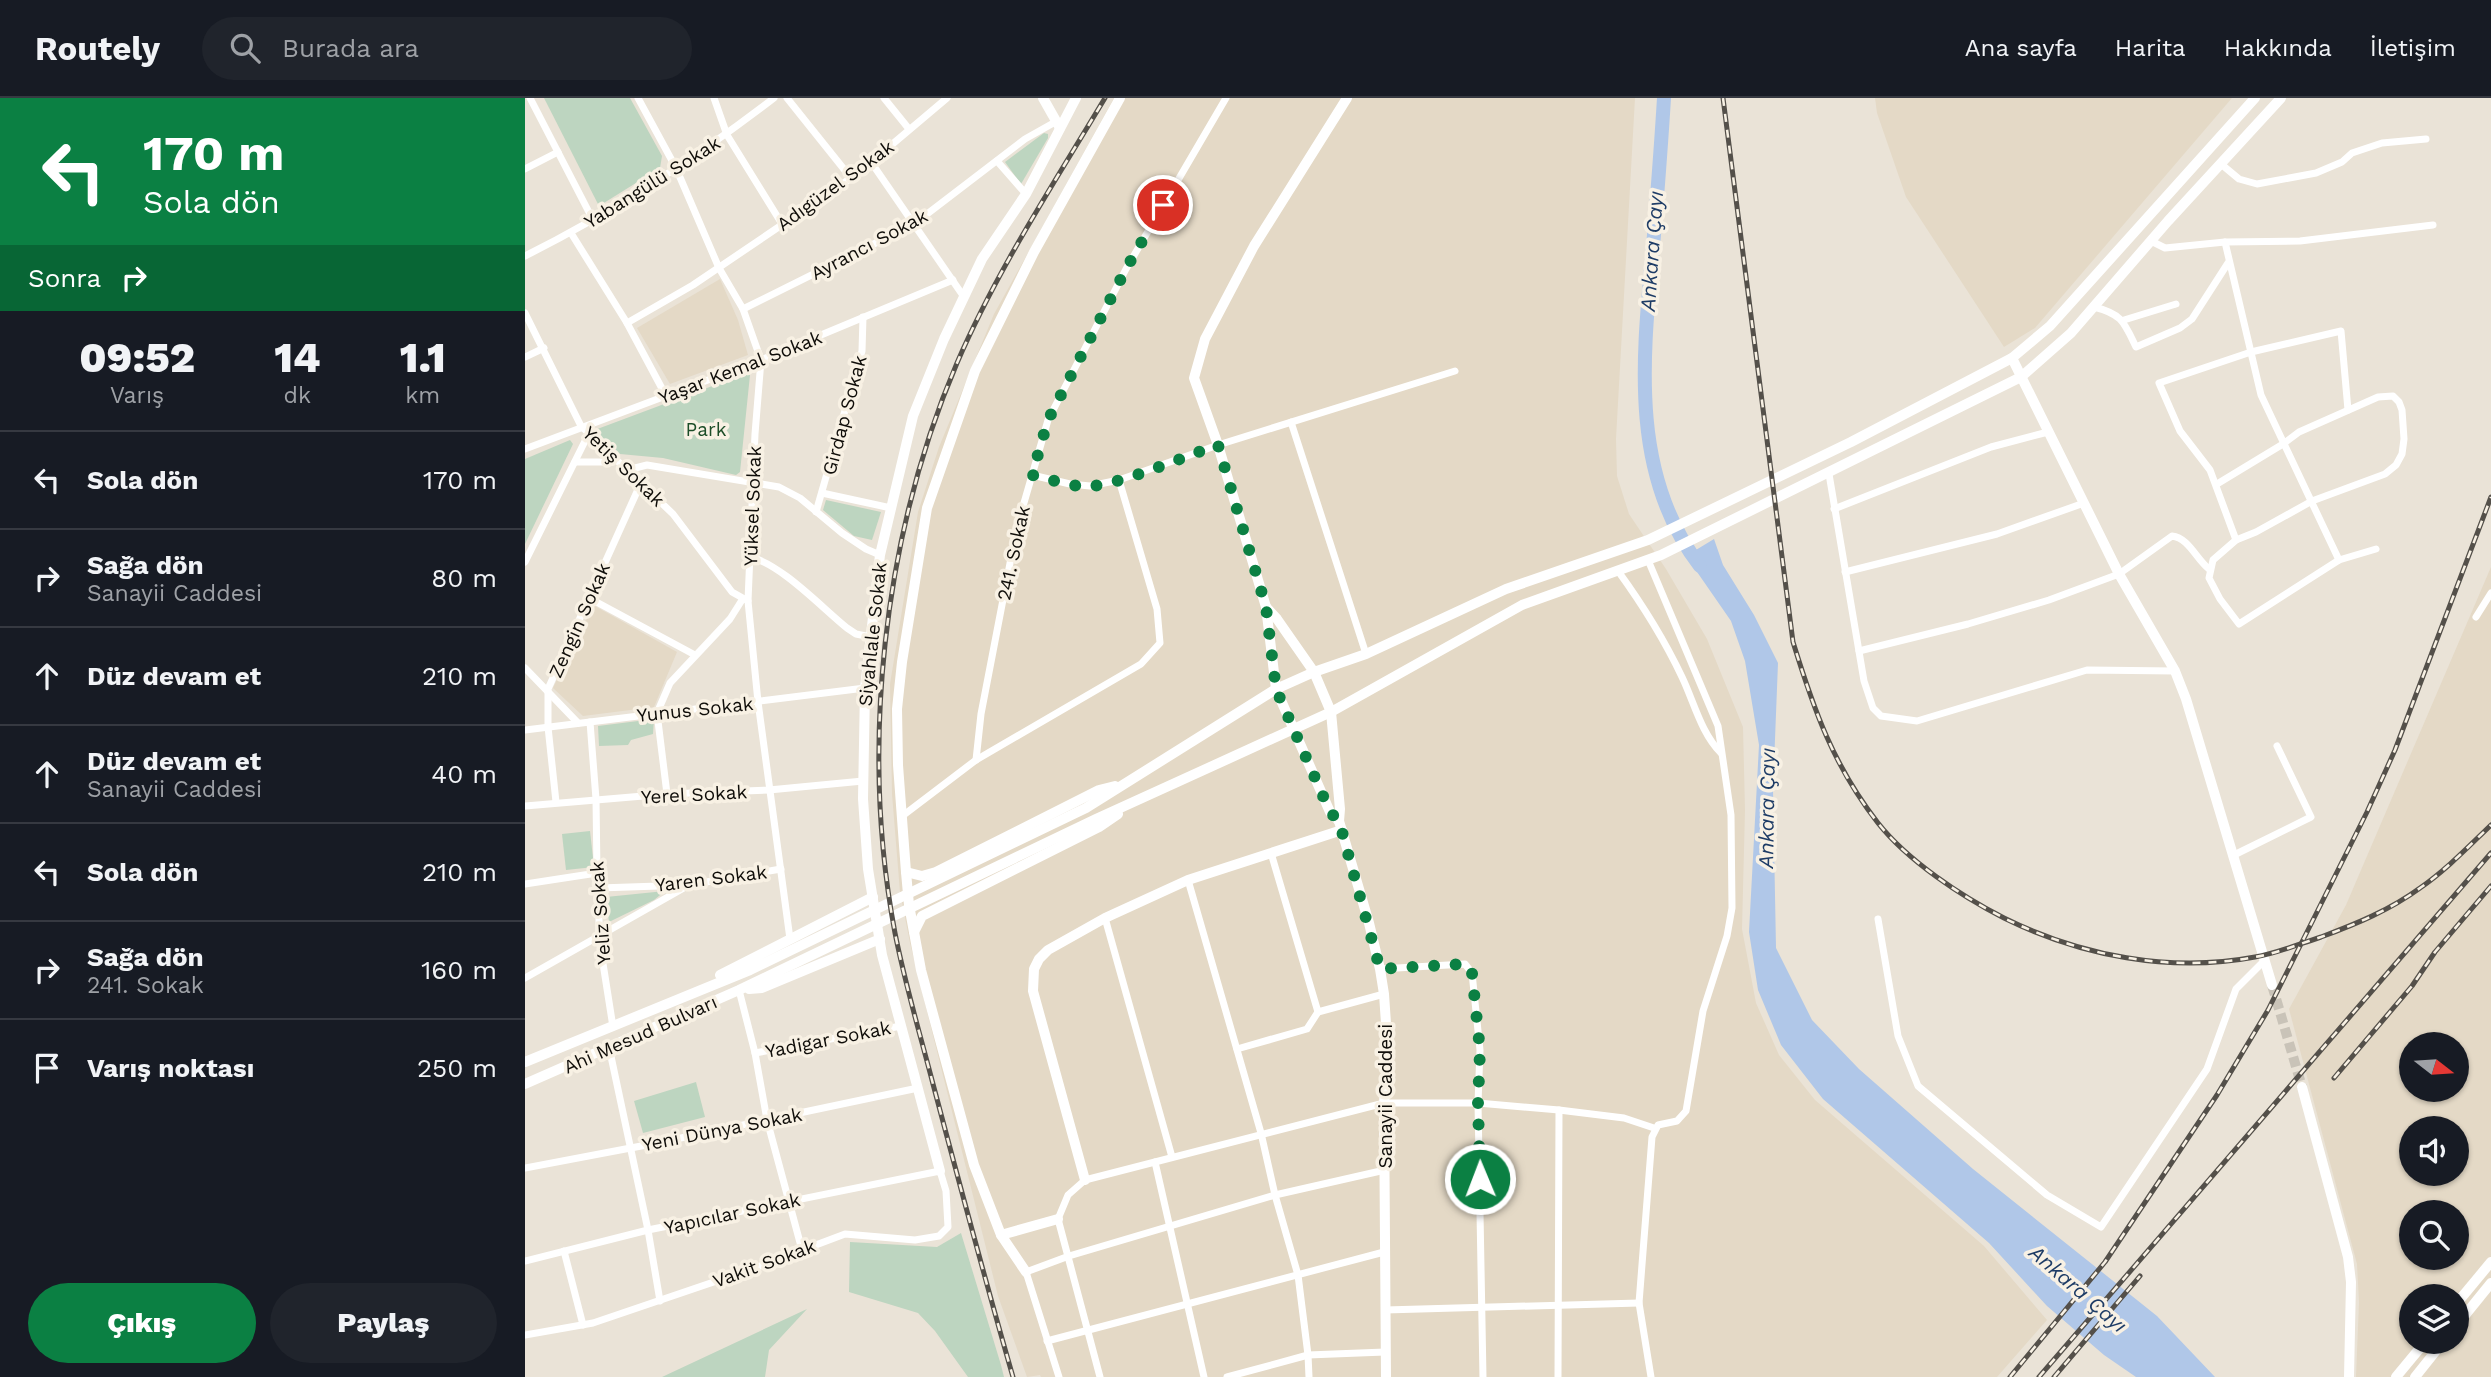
<!DOCTYPE html>
<html lang="tr">
<meta charset="utf-8">
<style>
:root{--surface:#171b24;--page:#20242c;--text:#f1f3f6;--muted:#9ea1a6;--line:#363941;--accent:#0b8043}
body{margin:0;font-family:"Work Sans",sans-serif;background:var(--page);color:var(--text);height:100vh;display:flex;flex-direction:column;font-size:26px;white-space:nowrap}
*{box-sizing:border-box;margin:0}
p{font-size:23px;color:var(--muted)}
.icon{flex:none;width:38px;height:38px;fill:none;stroke:currentColor;stroke-width:2;stroke-linecap:round;stroke-linejoin:round}
.map{position:relative;flex:1;overflow:hidden}
.side{display:flex;flex-direction:column;background:var(--surface);width:525px}
.side>*{flex:none}
.top-card{background:#0b8043;color:#fff;overflow:hidden}
.needle{width:46px;rotate:107deg}
.tools{position:absolute;left:1874px;top:934px;display:grid;gap:14px}
.tools a{display:grid;place-items:center;width:70px;height:70px;border-radius:50%;background:var(--surface);box-shadow:0 2px 5px #0004;font-size:35px}
.pin{position:absolute;display:grid;place-items:center;width:60px;height:60px;color:#fff;margin:-30px;border:4px solid #fff;border-radius:50%;box-shadow:0 2px 7px #0007}
.me{position:absolute;width:77px;margin:-38px;rotate:359deg;stroke-linejoin:round;filter:drop-shadow(0 0 5px #0008)}
.turn{display:flex;align-items:center;gap:24px;height:147px;padding:0 28px;font-size:32px}
.turn .icon{width:91px;height:91px;stroke-width:2.5}
.turn b{display:block;font-size:49px;line-height:60px}
.then{display:flex;align-items:center;height:66px;padding:0 28px;background:#0003;gap:14px;font-size:26px}
.eta{display:flex;justify-content:space-evenly;align-items:center;height:119px;text-align:center}
.eta b{font-size:42px;font-weight:800;line-height:49px}
.action{display:flex;gap:14px;margin-top:auto;padding:14px 28px}
.action a{flex:1;height:80px;border-radius:42px;background:var(--accent);color:#fff;font-size:28px;font-weight:800;line-height:80px;text-align:center}
.action a+a{background:var(--page);color:var(--text)}
ul{padding:0;list-style:none}
li{display:flex;align-items:center;gap:21px;height:98px;padding:0 28px;border-top:2px solid var(--line)}
li div{flex:1}
li b{display:block;font-size:26px}
li em{font-style:normal}
header{display:flex;align-items:center;gap:42px;box-sizing:border-box;height:98px;padding:0 35px;background:var(--surface);border-bottom:2px solid var(--line)}
header strong{font-size:33px}
nav{display:flex;gap:38px;margin-inline-start:auto;font-size:24px}
.search{width:490px;height:63px;background:var(--page);display:flex;align-items:center;gap:18px;box-sizing:border-box;padding:0 24px;border-radius:38px;color:var(--muted);font-size:26px}
main{display:flex;flex:1;min-height:0}
.map>svg:first-child{display:block}
</style>
<header>
<strong>Routely</strong>
<div class="search"><svg class="icon" aria-label="search" viewBox="0 0 24 24"><circle cx="10" cy="10" r="6"/><path d="M15 15l6 6"/></svg>Burada ara</div>
<nav><a>Ana sayfa</a><a>Harita</a><a>Hakkında</a><a>İletişim</a></nav>
</header>
<main>
<section class="side">
<div class="top-card">
<div class="turn"><svg class="icon" aria-label="left" viewBox="0 0 24 24"><path d="M17 20v-9H6M10 6l-5 5 5 5"/></svg><div><b>170 m</b>Sola dön</div></div>
<div class="then">Sonra<svg class="icon" aria-label="right" viewBox="0 0 24 24"><path d="M7 20v-9h11M14 6l5 5-5 5"/></svg></div>
</div>
<div class="eta">
<div><b>09:52</b><p>Varış</p></div>
<div><b>14</b><p>dk</p></div>
<div><b>1.1</b><p>km</p></div>
</div>
<ul>
<li><svg class="icon" aria-label="left" viewBox="0 0 24 24"><path d="M17 20v-9H6M10 6l-5 5 5 5"/></svg><div><b>Sola dön</b></div><em>170 m</em></li>
<li><svg class="icon" aria-label="right" viewBox="0 0 24 24"><path d="M7 20v-9h11M14 6l5 5-5 5"/></svg><div><b>Sağa dön</b><p>Sanayii Caddesi</p></div><em>80 m</em></li>
<li><svg class="icon" aria-label="ahead" viewBox="0 0 24 24"><path d="M12 20V5M6 11l6-6 6 6"/></svg><div><b>Düz devam et</b></div><em>210 m</em></li>
<li><svg class="icon" aria-label="ahead" viewBox="0 0 24 24"><path d="M12 20V5M6 11l6-6 6 6"/></svg><div><b>Düz devam et</b><p>Sanayii Caddesi</p></div><em>40 m</em></li>
<li><svg class="icon" aria-label="left" viewBox="0 0 24 24"><path d="M17 20v-9H6M10 6l-5 5 5 5"/></svg><div><b>Sola dön</b></div><em>210 m</em></li>
<li><svg class="icon" aria-label="right" viewBox="0 0 24 24"><path d="M7 20v-9h11M14 6l5 5-5 5"/></svg><div><b>Sağa dön</b><p>241. Sokak</p></div><em>160 m</em></li>
<li><svg class="icon" aria-label="arrive" viewBox="0 0 24 24"><path d="M6 21V4h12l-3 4 3 4H6"/></svg><div><b>Varış noktası</b></div><em>250 m</em></li>
</ul>
<div class="action"><a>Çıkış</a><a>Paylaş</a></div>
</section>
<div class="map">
<svg width="1966" height="1279" viewBox="0 0 1966 1279">
<rect width="100%" height="100%" fill="#eae3d7"/>
<g fill="#e4d9c6" fill-rule="evenodd">
<path d="M589 0H1110L1091 341 1092 378 1104 416 1141 471 1182 541 1218 629 1220 712 1217 831 1231 905 1254 957 1290 1002 1459 1148 1522 1222 1472 1279H516L515 1277 502 1279 473 1198 385 845 375 794 367 696 365 586 393 414 414 349 469 216Z"/>
<path d="M1350 0H1707L1510 230 1479 249 1381 99 1352 15Z"/>
<path d="M195 181 213 222 223 257 145 286 112 230Z"/>
<path d="M1966 469V1279H1831L1834 1204 1832 1166 1764 911 1821 807ZM1886 947H1932V992H1886ZM1886 1031H1932V1076H1886ZM1886 1115H1932V1160H1886ZM1886 1199H1932V1244H1886Z"/>
<path d="M68 507 152 554 129 609 58 618 28 590Z"/>
</g>
<g fill="#bdd5c0">
<path d="M19 0H105L137 58 135 70 74 108Z"/>
<path d="M519 35 523 36V40L496 86 480 64Z"/>
<path d="M222 275 225 277 215 374 211 377 138 360 95 356 67 333Z"/>
<path d="M45 342 48 346 0 446V361Z"/>
<path d="M301 402 356 414 347 442 329 438 298 412Z"/>
<path d="M129 621 128 636 106 642 103 647 74 648 73 628Z"/>
<path d="M65 733 69 769 41 772 37 736Z"/>
<path d="M140 793 129 802 84 824 81 799Z"/>
<path d="M171 984 180 1019 118 1035 109 1003Z"/>
<path d="M436 1135 476 1267 479 1279H443L410 1233 393 1215 324 1194 325 1144 412 1149Z"/>
<path d="M282 1211 244 1252 240 1279H137Z"/>
</g>
<path fill="#b0c7e8" d="M1189 441 1198 467 1229 517 1253 565 1248 692 1251 850 1287 922 1334 971 1448 1071 1632 1218 1690 1279H1611L1579 1257 1522 1208 1464 1145 1298 1001 1256 947 1233 892 1224 834 1234 647 1220 563 1206 523 1161 458Z"/>
<g fill="none" stroke-linecap="round" stroke-linejoin="round">
<path stroke="#b0c7e8" stroke-width="14" d="M1139 0C1136 50 1132 100 1128 149 1118 258 1104 376 1175 468"/>
<path stroke="#c9c3b8" stroke-width="10" stroke-dasharray="10 5" stroke-linecap="butt" d="M1747 887 1777 989"/>
<g stroke="#fff" stroke-width="7">
<path d="M5 0 68 122"/>
<path d="M113 0 151 70 194 170 218 211 236 262 230 336 223 503 233 604 265 841"/>
<path d="M189 0 202 37 257 126"/>
<path d="M262 0 326 80"/>
<path d="M359 0 384 31"/>
<path d="M472 63 501 96"/>
<path d="M346 64 439 199"/>
<path d="M1696 66 1714 81 1732 86 1791 75 1817 64 1827 55 1857 45 1901 41"/>
<path d="M0 71 33 54"/>
<path d="M46 135 102 225 141 298"/>
<path d="M1626 143 1640 150 1700 144 1775 143 1908 127"/>
<path d="M1700 144 1736 297 1814 462"/>
<path d="M0 158C88 114 171 60 249 0"/>
<path d="M1569 209C1597 216 1599 224 1611 249L1655 230 1667 221 1703 165"/>
<path d="M218 211 389 126 500 41 532 23"/>
<path d="M0 215 56 328 148 416 207 494 223 503"/>
<path d="M1599 222 1651 206"/>
<path d="M102 225 168 187 332 76 422 0"/>
<path d="M0 259 19 250"/>
<path d="M766 324 841 556"/>
<path d="M0 351 236 262 428 182"/>
<path d="M50 364H78L87 358"/>
<path d="M102 372 122 367 254 389 275 400 317 435 341 451 355 457"/>
<path d="M1304 376 1339 583 1348 610 1356 618 1392 623 1562 572 1650 573"/>
<path d="M507 377 545 386 565 388 594 382 693 347 930 273"/>
<path d="M1692 386 1758 346 1774 334 1853 299 1868 298 1874 304 1877 312 1879 341 1877 356 1871 367 1860 376 1787 403 1731 434 1711 442 1688 462 1684 480 1695 501 1714 526 1814 462 1851 451"/>
<path d="M297 395 366 410"/>
<path d="M1309 411 1466 349 1523 334"/>
<path d="M291 414 337 253 338 219"/>
<path d="M1711 442 1685 372 1655 333 1634 285 1726 254 1816 233 1823 312"/>
<path d="M225 459C256 466 296 509 322 530L331 536 346 539"/>
<path d="M1123 462 1193 628 1206 717 1207 810 1202 838 1178 913 1161 1013 1152 1023 1133 1027 1127 1039 1114 1205 1126 1279"/>
<path d="M0 464 63 337"/>
<path d="M1093 473C1117 506 1139 541 1157 579 1169 604 1176 635 1196 655"/>
<path d="M1320 474 1472 436 1559 405"/>
<path d="M64 500 170 557"/>
<path d="M1951 519 1966 495"/>
<path d="M1334 553 1443 526 1524 502 1594 476 1647 438C1664 440 1671 461 1684 471"/>
<path d="M0 570 53 625"/>
<path d="M65 624 71 701 72 775 74 790V840L88 929"/>
<path d="M0 632 340 590"/>
<path d="M451 662 456 616 492 429 523 322 601 171 701 0"/>
<path d="M142 696 132 615 145 585 205 521 217 502"/>
<path d="M31 704 23 629V591L115 387"/>
<path d="M0 708 142 696 244 692 338 683"/>
<path d="M376 719 451 662 616 566 635 545 632 511 594 382"/>
<path d="M746 755 793 914 859 896"/>
<path d="M1709 757 1786 719 1752 648"/>
<path d="M663 782 736 1035 750 1097 773 1177 783 1257 784 1279"/>
<path d="M0 786 72 775"/>
<path d="M74 790 164 787 256 771"/>
<path d="M580 820 647 1059"/>
<path d="M1353 821 1373 938 1393 988 1522 1097 1576 1129 1682 971 1711 891 1740 862"/>
<path d="M855 871 940 866 947 875 955 952 953 1005 958 1279"/>
<path d="M0 880 164 787"/>
<path d="M214 892 230 955 242 1022 277 1152"/>
<path d="M84 949 123 1132 135 1203"/>
<path d="M712 951 782 931 793 914"/>
<path d="M230 955 376 928"/>
<path d="M630 1064 679 1279"/>
<path d="M0 1070 132 1045 393 990"/>
<path d="M39 1153 58 1227"/>
<path d="M0 1163 123 1132 415 1073 421 1093 423 1129 414 1138 390 1142 320 1136 227 1171 68 1225 0 1237"/>
<path d="M860 1212 1114 1205"/>
<path d="M522 1243 859 1154"/>
<path d="M534 1279 501 1174 544 1158 750 1097 860 1072"/>
<path d="M575 1279 533 1121 543 1097 560 1082 859 1005H953L1034 1012 1099 1020 1129 1030"/>
<path d="M702 1279 783 1257 860 1254"/>
<path d="M1033 1279 1034 1012"/>
</g>
<g stroke="#fff" stroke-width="10">
<path d="M518 0 535 30"/>
<path d="M1487 260 1594 476 1650 573 1661 601 1747 887"/>
<path d="M741 509 752 521 789 574 806 614 815 711 814 723 844 825 855 871 859 896 863 955 859 1005 861 1279"/>
<path d="M814 723 805 714 751 591 741 509 693 347 669 280 680 241 729 148 822 0"/>
<path d="M381 774 397 778 411 774 574 692 590 688"/>
<path d="M389 834 397 818 574 729 593 716"/>
<path d="M195 877 348 799"/>
<path d="M224 891 237 890 355 841"/>
<path d="M0 964 225 872 561 710 751 591 789 574 841 556 981 491 1123 442 1326 344 1487 260 1525 228 1730 0"/>
<path d="M0 986 214 892 571 721 806 614 997 507 1136 457 1496 279 1546 235 1643 123 1756 0"/>
<path d="M1777 989 1823 1159 1826 1184 1824 1279"/>
<path d="M415 1073 357 857 343 771 338 701 340 590 355 457 388 318 419 241 457 161 501 96 551 0"/>
<path d="M560 1082 508 893 509 871 514 861 523 852 580 820 663 782 817 732"/>
<path d="M476 1137 533 1121"/>
<path d="M501 1174 476 1137 449 1067 396 872 384 807 381 774 373 667 372 611 377 564 402 410 450 273 509 154 595 0"/>
<path d="M1932 1205 1966 1164"/>
<path d="M1932 1227 1966 1185"/>
<path d="M1871 1279 1900 1244"/>
<path d="M1890 1279 1918 1244"/>
</g>
<g stroke="#54504a" stroke-width="5">
<g id="rail">
<path d="M1198 0 1268 544C1289 612 1308 667 1353 725 1383 763 1436 798 1479 820 1556 858 1645 875 1730 859 1753 855 1774 846 1796 839 1831 826 1865 812 1895 790 1921 772 1943 749 1966 727"/>
<path d="M1809 980 1887 888 1910 854 1966 788"/>
<path d="M488 1279C460 1182 434 1084 408 986 395 936 380 886 370 835 335 650 358 438 432 265 472 172 528 87 580 0"/>
<path d="M1485 1279 1580 1164 1692 997 1743 912 1842 714 1870 652 1966 399"/>
<path d="M1514 1279 1966 755"/>
<path d="M1529 1279 1615 1178"/>
</g>
</g>
<use href="#rail" stroke="#f8f1e4" stroke-width="2.5" stroke-dasharray="8" stroke-linecap="butt"/>
</g>
<g fill="none" stroke-linecap="round" stroke-linejoin="round">
<path stroke="#0b8043" stroke-width="12" stroke-dasharray="0 21.6" d="M638 107 601 171 523 322 507 377C526 381 547 390 567 388 603 384 657 359 693 347L741 509 751 591 805 714 814 723 855 871 940 866 947 875 955 952 953 1005 955 1081"/>
</g>
<g text-anchor="middle" stroke-width="7" stroke-linejoin="round" paint-order="stroke">
<g font-size="19" fill="#0f0d09" stroke="#f8f1e4">
<text transform="translate(127 84) rotate(-32)" y="7">Yabangülü Sokak</text>
<text transform="translate(310 87) rotate(-36)" y="7">Adıgüzel Sokak</text>
<text transform="translate(344 146) rotate(-28)" y="7">Ayrancı Sokak</text>
<text transform="translate(215 269) rotate(-21)" y="7">Yaşar Kemal Sokak</text>
<text transform="translate(319 317) rotate(-75)" y="7">Girdap Sokak</text>
<text transform="translate(99 368) rotate(44)" y="7">Yetiş Sokak</text>
<text transform="translate(227 408) rotate(-88)" y="7">Yüksel Sokak</text>
<text transform="translate(488 455) rotate(-78)" y="7">241. Sokak</text>
<text transform="translate(54 522) rotate(-66)" y="7">Zengin Sokak</text>
<text transform="translate(347 536) rotate(-84)" y="7">Siyahlale Sokak</text>
<text transform="translate(170 611) rotate(-6)" y="7">Yunus Sokak</text>
<text transform="translate(169 696) rotate(-3)" y="7">Yerel Sokak</text>
<text transform="translate(186 780) rotate(-7)" y="7">Yaren Sokak</text>
<text transform="translate(75 815) rotate(-94)" y="7">Yeliz Sokak</text>
<text transform="translate(115 936) rotate(-24)" y="7">Ahi Mesud Bulvarı</text>
<text transform="translate(303 941) rotate(-11)" y="7">Yadigar Sokak</text>
<text transform="translate(860 998) rotate(-90)" y="7">Sanayii Caddesi</text>
<text transform="translate(197 1031) rotate(-11)" y="7">Yeni Dünya Sokak</text>
<text transform="translate(207 1115) rotate(-12)" y="7">Yapıcılar Sokak</text>
<text transform="translate(239 1165) rotate(-20)" y="7">Vakit Sokak</text>
</g>
<g font-size="19" fill="#1c4d28" stroke="#f8f1e4">
<text x="181" y="338">Park</text>
</g>
<g font-size="21" font-style="italic" fill="#1e3c66" stroke="#f8f1e4">
<text transform="translate(1127 153) rotate(-86)" y="7">Ankara Çayı</text>
<text transform="translate(1242 710) rotate(-89)" y="7">Ankara Çayı</text>
<text transform="translate(1553 1191) rotate(41)" y="7">Ankara Çayı</text>
</g>
</g>
</svg>
<div class="tools">
<a><svg class="needle" viewBox="-14 -14 28 28"><path d="M0-13l5 13h-10z" fill="#e53935"/><path d="M0 13l5-13h-10z" fill="#9ea1a6"/></svg></a>
<a><svg class="icon" aria-label="sound" viewBox="0 0 24 24"><path d="M4 9h4l5-4v14l-5-4H4zM17 9q2 3 0 6"/></svg></a>
<a><svg class="icon" aria-label="search" viewBox="0 0 24 24"><circle cx="10" cy="10" r="6"/><path d="M15 15l6 6"/></svg></a>
<a><svg class="icon" aria-label="layers" viewBox="0 0 24 24"><path d="M12 4l9 5-9 5-9-5zM3 14l9 5 9-5"/></svg></a>
</div>
<div class="pin" style="left:638px;top:107px;background:#d93025"><svg class="icon" aria-label="arrive" viewBox="0 0 24 24"><path d="M6 21V4h12l-3 4 3 4H6"/></svg></div>
<svg class="me" style="left:955px;top:1081px" viewBox="-20 -20 40 40"><circle r="17" fill="#0b8043" stroke="#fff" stroke-width="3"/><path d="M0-11L8 9 0 5-8 9z" fill="#fff"/></svg>
</div>
</main>
